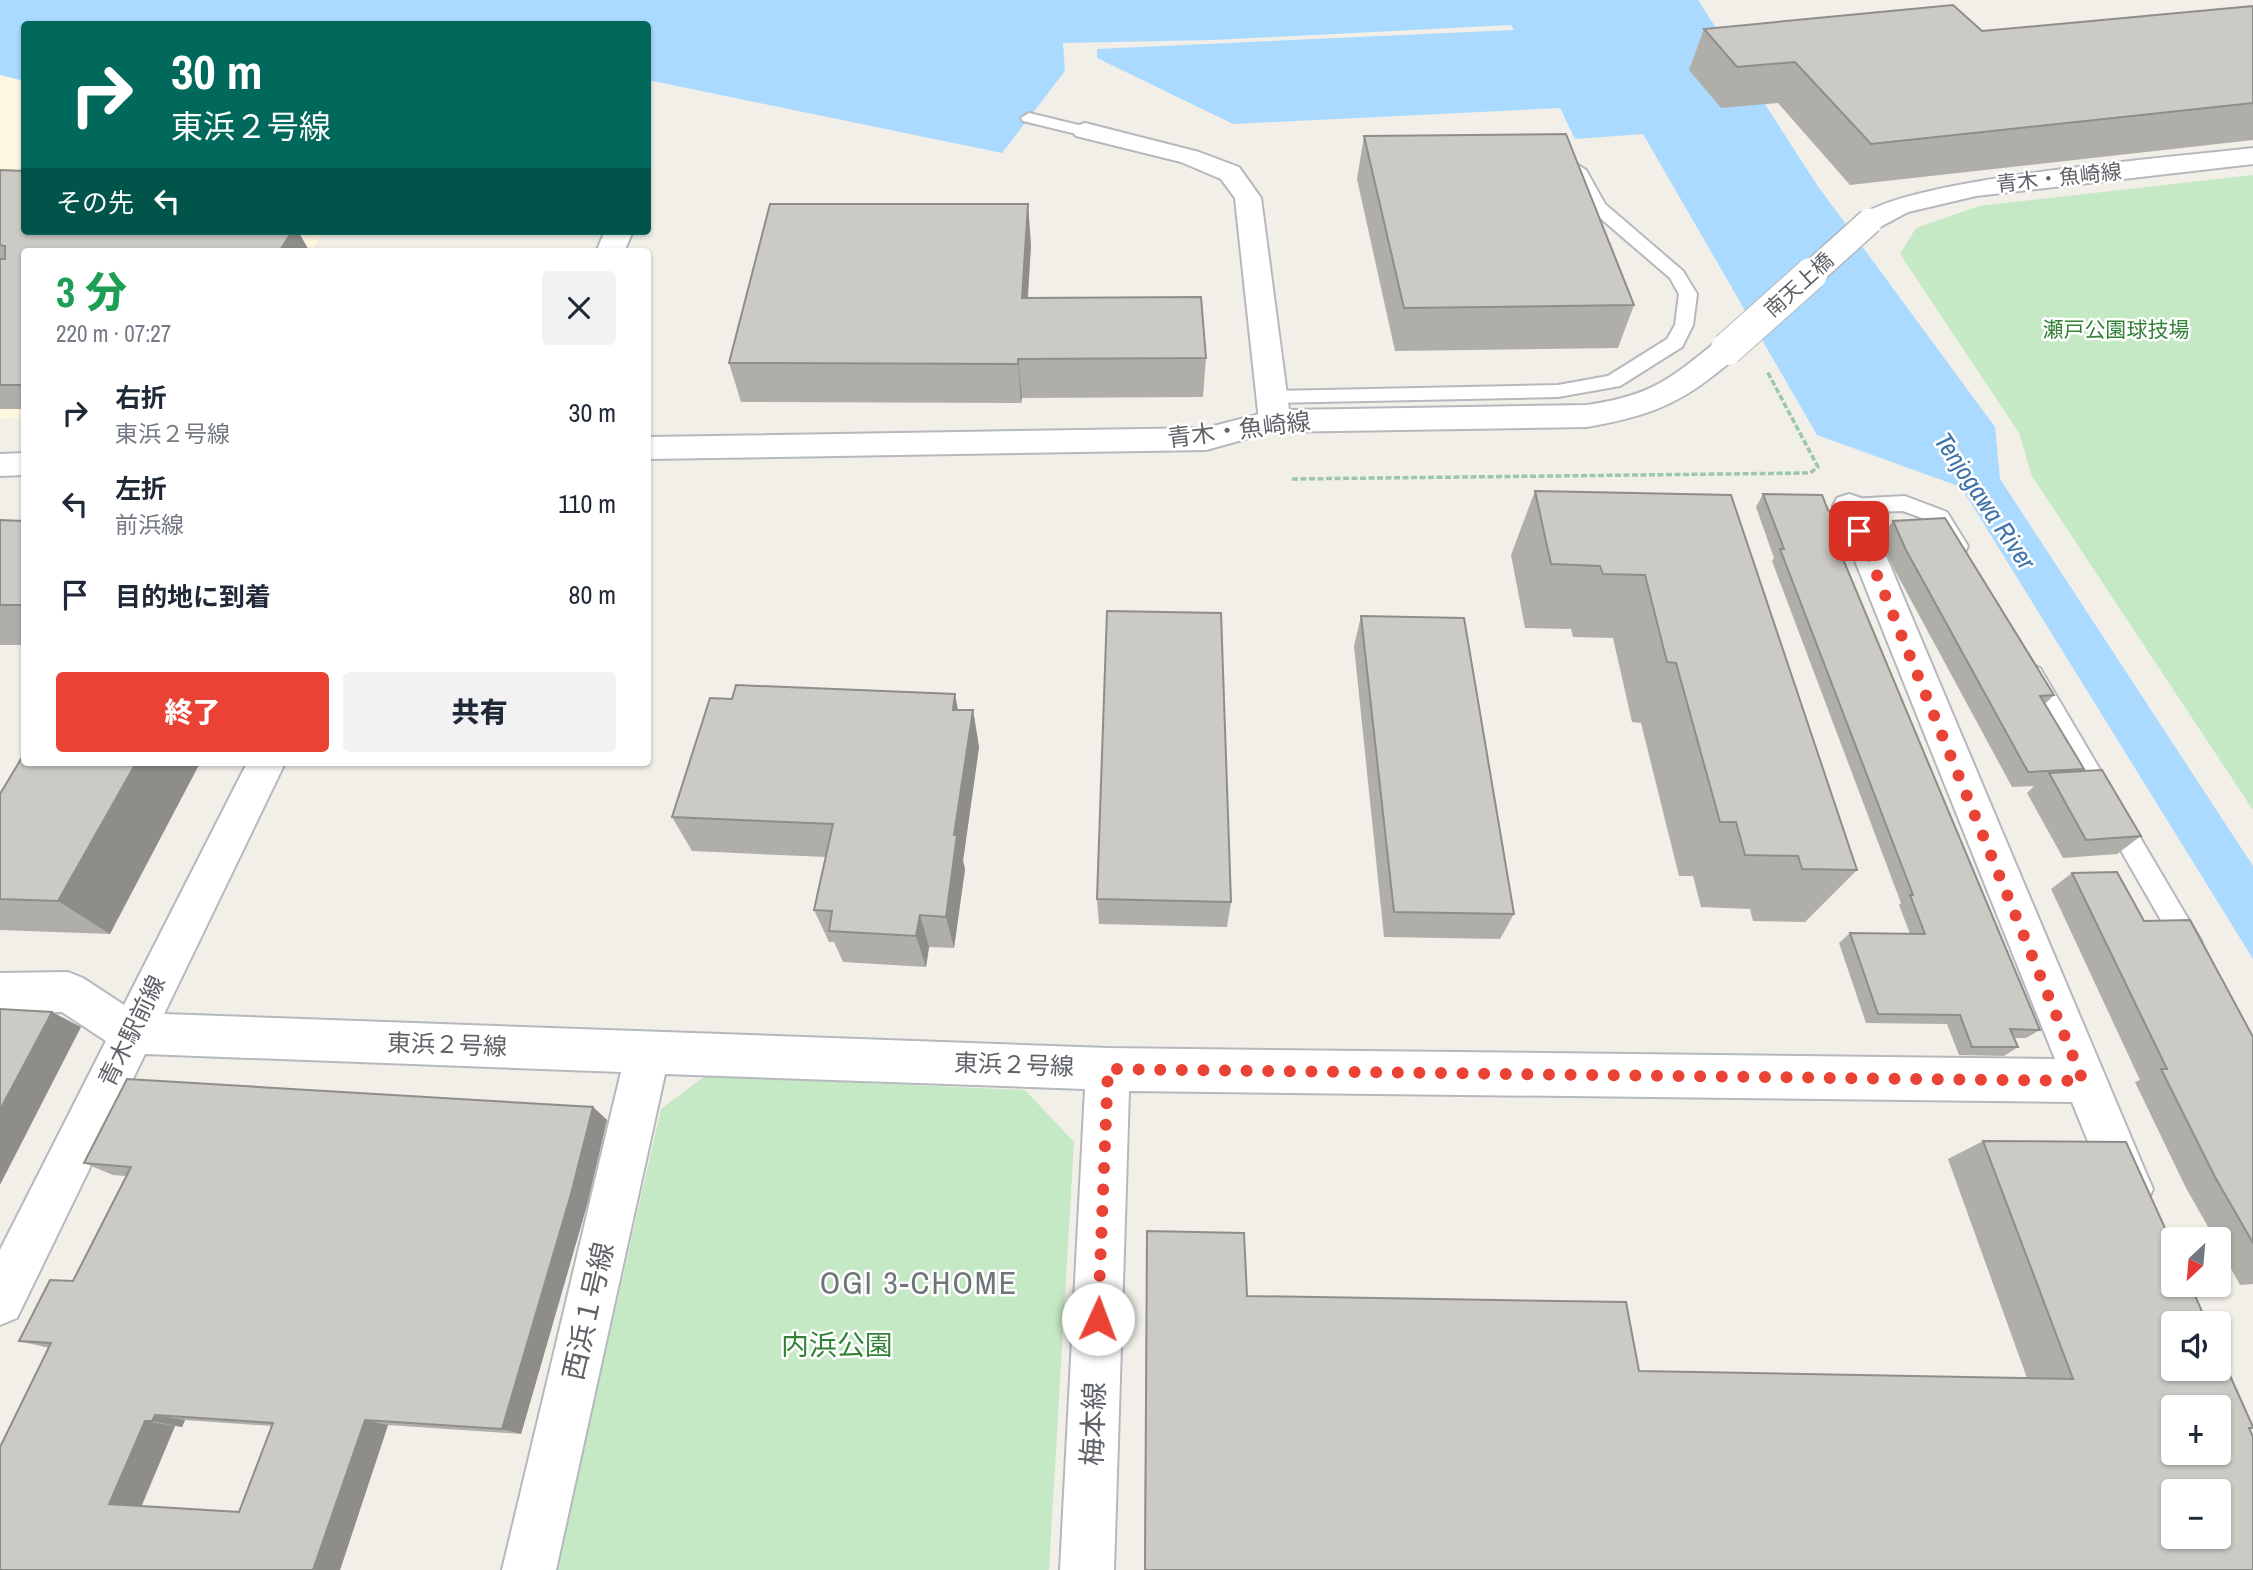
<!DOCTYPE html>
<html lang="ja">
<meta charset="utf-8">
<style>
:root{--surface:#fff;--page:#f2f2f3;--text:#1f2937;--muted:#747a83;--accent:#ea4335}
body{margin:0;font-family:"Archivo Narrow","Noto Sans JP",sans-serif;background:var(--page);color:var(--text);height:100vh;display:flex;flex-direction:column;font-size:26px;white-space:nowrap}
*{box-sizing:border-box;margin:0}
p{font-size:23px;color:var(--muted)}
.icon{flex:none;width:38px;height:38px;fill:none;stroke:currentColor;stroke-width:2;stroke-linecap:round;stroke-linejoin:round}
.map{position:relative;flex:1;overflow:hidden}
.side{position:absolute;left:21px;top:248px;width:630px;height:518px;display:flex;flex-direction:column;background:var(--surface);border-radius:7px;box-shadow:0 2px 5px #0004}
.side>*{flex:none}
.hud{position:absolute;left:21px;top:21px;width:630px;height:214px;border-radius:7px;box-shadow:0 2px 5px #0004;background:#00695c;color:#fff;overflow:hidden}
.needle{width:46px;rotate:206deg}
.tools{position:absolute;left:2161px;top:1227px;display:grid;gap:14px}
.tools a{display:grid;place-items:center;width:70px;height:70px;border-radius:7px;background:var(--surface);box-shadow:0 2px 5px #0004;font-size:35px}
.pin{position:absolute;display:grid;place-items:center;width:60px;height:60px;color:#fff;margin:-30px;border-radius:14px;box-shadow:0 4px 10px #0006}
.me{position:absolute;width:77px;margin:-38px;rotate:2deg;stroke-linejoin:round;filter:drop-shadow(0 0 5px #0008)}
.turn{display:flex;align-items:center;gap:24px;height:147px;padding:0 35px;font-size:32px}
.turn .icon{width:91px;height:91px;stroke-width:2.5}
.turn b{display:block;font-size:49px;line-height:60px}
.then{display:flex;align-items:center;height:66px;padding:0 35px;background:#0003;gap:14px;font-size:26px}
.round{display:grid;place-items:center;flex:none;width:74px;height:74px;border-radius:7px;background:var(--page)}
.summary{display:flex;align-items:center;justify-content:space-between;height:119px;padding:0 35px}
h1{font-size:42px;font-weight:800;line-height:52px;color:#1e9e55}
.primary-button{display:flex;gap:14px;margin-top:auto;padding:14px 35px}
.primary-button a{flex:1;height:80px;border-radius:7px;background:var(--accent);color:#fff;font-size:28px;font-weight:800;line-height:80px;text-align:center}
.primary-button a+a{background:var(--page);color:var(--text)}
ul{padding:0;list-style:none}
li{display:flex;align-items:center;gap:21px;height:91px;padding:0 35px}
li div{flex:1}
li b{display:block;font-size:26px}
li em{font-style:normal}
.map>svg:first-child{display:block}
</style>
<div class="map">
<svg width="2253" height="1570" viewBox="0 0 2253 1570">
<rect width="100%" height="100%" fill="#f1efe8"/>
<path fill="#fef7e0" d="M0 75 24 81V231H323L312 252H24V418L0 419Z"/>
<g fill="#c5e8c5">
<path d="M2253 175V810L2032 476 2019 433 1900 254 1916 228 1979 206Z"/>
<path d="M705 1076 1025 1090 1074 1142 1049 1570H556L661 1109Z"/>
</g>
<path fill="#aadaff" d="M0 0H1698L1817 185 1995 427 2000 479 2253 866V959L1961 487 1817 435 1643 134 1575 139 1560 108 1233 124 1097 58V49L1514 30 1511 25 1213 40 1063 43 1065 71 1002 153 648 80V24H24V81L0 75Z"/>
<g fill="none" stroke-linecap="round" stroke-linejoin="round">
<g stroke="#b5b8bc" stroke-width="4">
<g id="service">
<path d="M1029 113 1091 128 1093 131 1085 136 1023 121 1021 118Z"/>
<path d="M1578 165 1586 170 1605 204 1683 271 1697 294 1693 325 1682 347 1620 386 1558 397 1267 403 1264 398 1267 393 1274 391 1558 385 1608 376 1667 339 1675 325 1679 294 1670 278 1592 211 1570 170Z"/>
<path d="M1905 496 1947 512 1968 546 1965 552 1957 554 1949 552 1933 522 1903 511 1849 513 1842 511 1839 506 1842 501 1849 499Z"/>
<path d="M2032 665 2040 668 2200 939 2204 948 2200 957 2191 960 2182 957 2020 674 2024 668Z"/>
</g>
</g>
<g stroke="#b5b8bc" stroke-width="4">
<g id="minor">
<path d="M1085 123 1199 152 1239 167 1261 198 1289 410 1587 405C1649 396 1668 381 1716 342L1727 339 1738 342 1742 349C1735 360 1724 367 1714 375 1673 408 1638 418 1587 427L1275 432 1264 428 1259 421 1235 198 1221 179 1181 162 1076 136 1072 131 1076 126Z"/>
<path d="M2253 148V164L1976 196 1908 212 1880 227 1870 229 1860 227 1856 221C1886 179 2189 156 2253 148Z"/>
<path d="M605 231H633L624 252H596Z"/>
<path d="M1849 494 1861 498 1865 506 2146 1173 2153 1189 2146 1205 2130 1212 2114 1205 2072 1102 1129 1091 1114 1570H1060L1085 1089 665 1074 556 1570H502L621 1072 145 1054 17 1318 0 1325V1250L106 1041 62 1012 0 1013V973L68 972 83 978 124 1005 247 763H285L164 1014 1108 1048 2055 1059 1833 506 1837 498Z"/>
</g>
</g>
<g stroke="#b5b8bc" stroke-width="4">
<g id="tertiary">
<path d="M1275 410 1286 414 1291 421 1286 428 1206 450 648 459V437L1206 428Z"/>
<path d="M24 453V475L0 476V454Z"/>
</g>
</g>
<path stroke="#9cc7a9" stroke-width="3.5" stroke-dasharray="6 2.5" stroke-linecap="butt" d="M1292 479 1810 473 1818 467 1767 371"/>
<use href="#service" fill="#fff" fill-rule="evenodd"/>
<use href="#minor" fill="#fff" fill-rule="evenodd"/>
<use href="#tertiary" fill="#fff" fill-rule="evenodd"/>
<g stroke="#b5b8bc" stroke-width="28" stroke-linecap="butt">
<path id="minor-bridge-far1" d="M1809 276 1870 221"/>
</g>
<g stroke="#b5b8bc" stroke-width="34" stroke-linecap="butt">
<path id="minor-bridge" d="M1727 349 1811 274"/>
</g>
<use href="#minor-bridge-far1" stroke="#fff" stroke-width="25"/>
<use href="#minor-bridge" stroke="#fff" stroke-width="32"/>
</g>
<g fill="#afaea9" fill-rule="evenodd">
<path d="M2253 6V140L1850 185 1778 103 1721 108 1689 70 1704 29 1982 31Z"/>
<path d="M1364 136 1634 305 1618 348 1395 351 1357 179Z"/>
<path d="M0 170 24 231 310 251 24 252V409H0Z"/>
<path d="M1031 244 1028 298 1206 358 1203 397 1022 398 1021 403 741 402 729 363Z"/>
<path d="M1535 491 1731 495 1857 870 1805 922 1753 921 1750 909 1701 907 1693 876H1679L1641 723 1632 722 1613 638 1573 637 1571 629 1525 628 1511 555Z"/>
<path d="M1763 494 1850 556 1843 559 2040 1030 2026 1038H2014L2018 1047 2004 1056 1959 1055 1947 1024 1866 1023 1839 943 1850 933 1910 934 1899 905 1901 903 1772 561 1774 558 1756 507Z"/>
<path d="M0 520 24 521V645H0Z"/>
<path d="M1893 521 2054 695 2045 704 2084 769 2081 771 2141 836 2117 854 2063 858 2027 793 2034 786 2012 787 1893 567 1881 538Z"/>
<path d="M1361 616 1514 914 1500 939 1384 937 1354 646Z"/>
<path d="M958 710H973L979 747 963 861 965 869 954 948 929 947 926 967 843 962 834 942H829L814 910 826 857 692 851 672 817Z"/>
<path d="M0 794 110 934 0 930Z"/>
<path d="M2072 873 2144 921 2253 1037V1284L2240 1285 2219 1247V1239H2215L2186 1188 2135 1082 2140 1080 2051 889Z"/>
<path d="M1097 899 1231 902 1227 927 1099 924Z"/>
<path d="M593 1107 607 1120 587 1205 521 1434 388 1425 340 1570H0L49 1348 19 1341 73 1281 126 1176 113 1175 84 1163ZM185 1420 272 1426 239 1512 142 1506 175 1426 182 1427Z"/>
<path d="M1983 1141 2249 1429 2253 1570H1144L1147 1231 1247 1296 1639 1371 2027 1378 1948 1159Z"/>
</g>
<g fill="#8f8d8a">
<path d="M1028 204 1031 244 1025 338 1022 298Z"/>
<path d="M292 231H298L310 252H279Z"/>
<path d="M1018 359 1022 398 1021 403 1018 364Z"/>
<path d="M1859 543 1850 556 1831 565 1840 552Z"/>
<path d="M955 694 962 731 953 710Z"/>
<path d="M973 710 979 747 963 861 965 869 954 948 946 917 954 835Z"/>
<path d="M136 763H200L110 934 58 901Z"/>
<path d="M920 915 929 947 926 967 916 936Z"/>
<path d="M52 1012 81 1027 0 1185V1110Z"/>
<path d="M593 1107 607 1120 587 1205 521 1434 502 1429Z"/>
<path d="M155 1415 185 1420 182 1427 152 1421Z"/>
<path d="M365 1420 388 1425 340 1570H313Z"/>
<path d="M145 1421 175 1426 141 1506 109 1504Z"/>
</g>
<g fill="#cccac5" stroke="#8f8d8a" stroke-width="2" fill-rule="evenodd">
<path d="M1953 5 1982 31 2253 6V103L1871 144 1795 62 1737 67 1704 29Z"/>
<path d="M1566 134 1634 305 1404 308 1364 136Z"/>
<path d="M0 170 24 171V231H292L279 252H24V385H0V259H5V246L0 245Z"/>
<path d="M770 204H1028L1022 298 1201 297 1206 358 1018 359V364L729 363Z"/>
<path d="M1535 491 1731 495 1857 870 1802 869 1798 856 1745 855 1736 822H1720L1676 663 1667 662 1645 575 1603 574 1600 566 1551 564Z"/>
<path d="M1763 494 1822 495 1828 510 1854 533 1859 543 1840 552 2040 1030 2010 1029 2018 1047H1972L1960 1015 1878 1014 1850 933 1925 934 1910 895H1913L1780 549H1784Z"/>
<path d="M1945 518 2054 695 2040 696 2084 769 2028 772 1906 550 1893 521Z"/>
<path d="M0 520 24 521V605H0Z"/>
<path d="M1107 611 1221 613 1231 902 1097 899Z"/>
<path d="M1361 616 1464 618 1514 914 1394 912Z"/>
<path d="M736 685 955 694 953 710H973L954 835H957L946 917 920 915 916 936 829 931 832 911 814 910 833 824 672 817 710 698 732 699Z"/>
<path d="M24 754V763H136L58 901 0 899V794Z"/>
<path d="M2102 770 2141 836 2086 840 2049 773Z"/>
<path d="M2117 872 2144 921 2190 920 2253 1037V1243L2215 1177 2161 1069H2167L2072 873Z"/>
<path d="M0 1009 52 1012 0 1110Z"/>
<path d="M127 1079 593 1107 571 1194 502 1429 365 1420 313 1570H0V1447L51 1343 19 1341 50 1280 73 1281 131 1167 84 1163ZM155 1415 273 1423 239 1512 109 1504 145 1421H152Z"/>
<path d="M1983 1141 2126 1142 2174 1248V1284H2190L2207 1323H2174V1368H2219V1351L2253 1427V1428H2249L2253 1437V1570H1145L1147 1231 1244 1233 1247 1296 1626 1302 1639 1371 2073 1379ZM2174 1407H2219V1452H2174ZM2174 1491H2219V1536H2174Z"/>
</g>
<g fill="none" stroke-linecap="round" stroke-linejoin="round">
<path stroke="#ea4335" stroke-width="12" stroke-dasharray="0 21.6" d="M1098 1319 1108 1069 2083 1081 1859 531"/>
</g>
<g text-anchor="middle" stroke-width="5" stroke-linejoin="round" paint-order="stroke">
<g font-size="21" fill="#5f6368" stroke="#fff">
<text transform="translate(2059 178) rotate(-6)" y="7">青木・魚崎線</text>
<text transform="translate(1799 285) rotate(-42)" y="7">南天上橋</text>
</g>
<g font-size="21" fill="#348238" stroke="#fff">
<text x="2116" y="337">瀬戸公園球技場</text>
</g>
<g font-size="24" fill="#5f6368" stroke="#fff">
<text transform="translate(1239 430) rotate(-7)" y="8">青木・魚崎線</text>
<text transform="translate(132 1031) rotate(-64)" y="8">青木駅前線</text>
<text transform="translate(447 1045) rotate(2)" y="8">東浜２号線</text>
<text transform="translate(1014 1065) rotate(2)" y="8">東浜２号線</text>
</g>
<g font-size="26" font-style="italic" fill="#4174aa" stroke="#fff">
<text transform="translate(1985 501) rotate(56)" y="9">Tenjogawa River</text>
</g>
<g font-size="28" fill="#5f6368" stroke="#fff">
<text transform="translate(588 1311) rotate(-77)" y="10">西浜１号線</text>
<text transform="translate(1093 1424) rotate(-88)" y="10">梅本線</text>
</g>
<g font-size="28" fill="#348238" stroke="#fff">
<text x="837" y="1355">内浜公園</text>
</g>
<g font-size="32" letter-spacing="2" fill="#70757a" stroke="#fff">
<text x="919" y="1294">OGI 3-CHOME</text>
</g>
</g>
</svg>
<div class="tools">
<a><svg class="needle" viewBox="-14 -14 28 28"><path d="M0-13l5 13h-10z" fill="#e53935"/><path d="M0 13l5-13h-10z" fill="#747a83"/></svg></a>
<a><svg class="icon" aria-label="sound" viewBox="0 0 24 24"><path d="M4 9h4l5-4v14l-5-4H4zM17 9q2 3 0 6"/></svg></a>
<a>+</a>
<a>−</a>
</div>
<div class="pin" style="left:1859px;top:531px;background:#d93025"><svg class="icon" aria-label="arrive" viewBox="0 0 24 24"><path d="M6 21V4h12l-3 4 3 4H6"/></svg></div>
<svg class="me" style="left:1098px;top:1319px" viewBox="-20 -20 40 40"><circle r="19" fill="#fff"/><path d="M0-13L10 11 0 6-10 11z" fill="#ea4335"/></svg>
<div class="hud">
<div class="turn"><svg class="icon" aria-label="right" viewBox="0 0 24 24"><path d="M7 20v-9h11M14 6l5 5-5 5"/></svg><div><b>30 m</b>東浜２号線</div></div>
<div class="then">その先<svg class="icon" aria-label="left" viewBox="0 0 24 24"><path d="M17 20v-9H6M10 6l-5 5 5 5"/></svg></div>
</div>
<section class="side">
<div class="summary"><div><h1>3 分</h1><p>220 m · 07:27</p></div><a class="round"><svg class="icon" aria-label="close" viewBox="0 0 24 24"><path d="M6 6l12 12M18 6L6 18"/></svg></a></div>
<ul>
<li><svg class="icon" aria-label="right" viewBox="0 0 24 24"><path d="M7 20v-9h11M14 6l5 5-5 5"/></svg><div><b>右折</b><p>東浜２号線</p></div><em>30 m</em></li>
<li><svg class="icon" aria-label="left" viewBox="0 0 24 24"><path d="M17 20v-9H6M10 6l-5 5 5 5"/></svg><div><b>左折</b><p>前浜線</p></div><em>110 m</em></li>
<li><svg class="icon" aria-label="arrive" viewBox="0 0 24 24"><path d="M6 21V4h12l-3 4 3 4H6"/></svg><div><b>目的地に到着</b></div><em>80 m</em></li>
</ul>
<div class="primary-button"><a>終了</a><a>共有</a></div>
</section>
</div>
